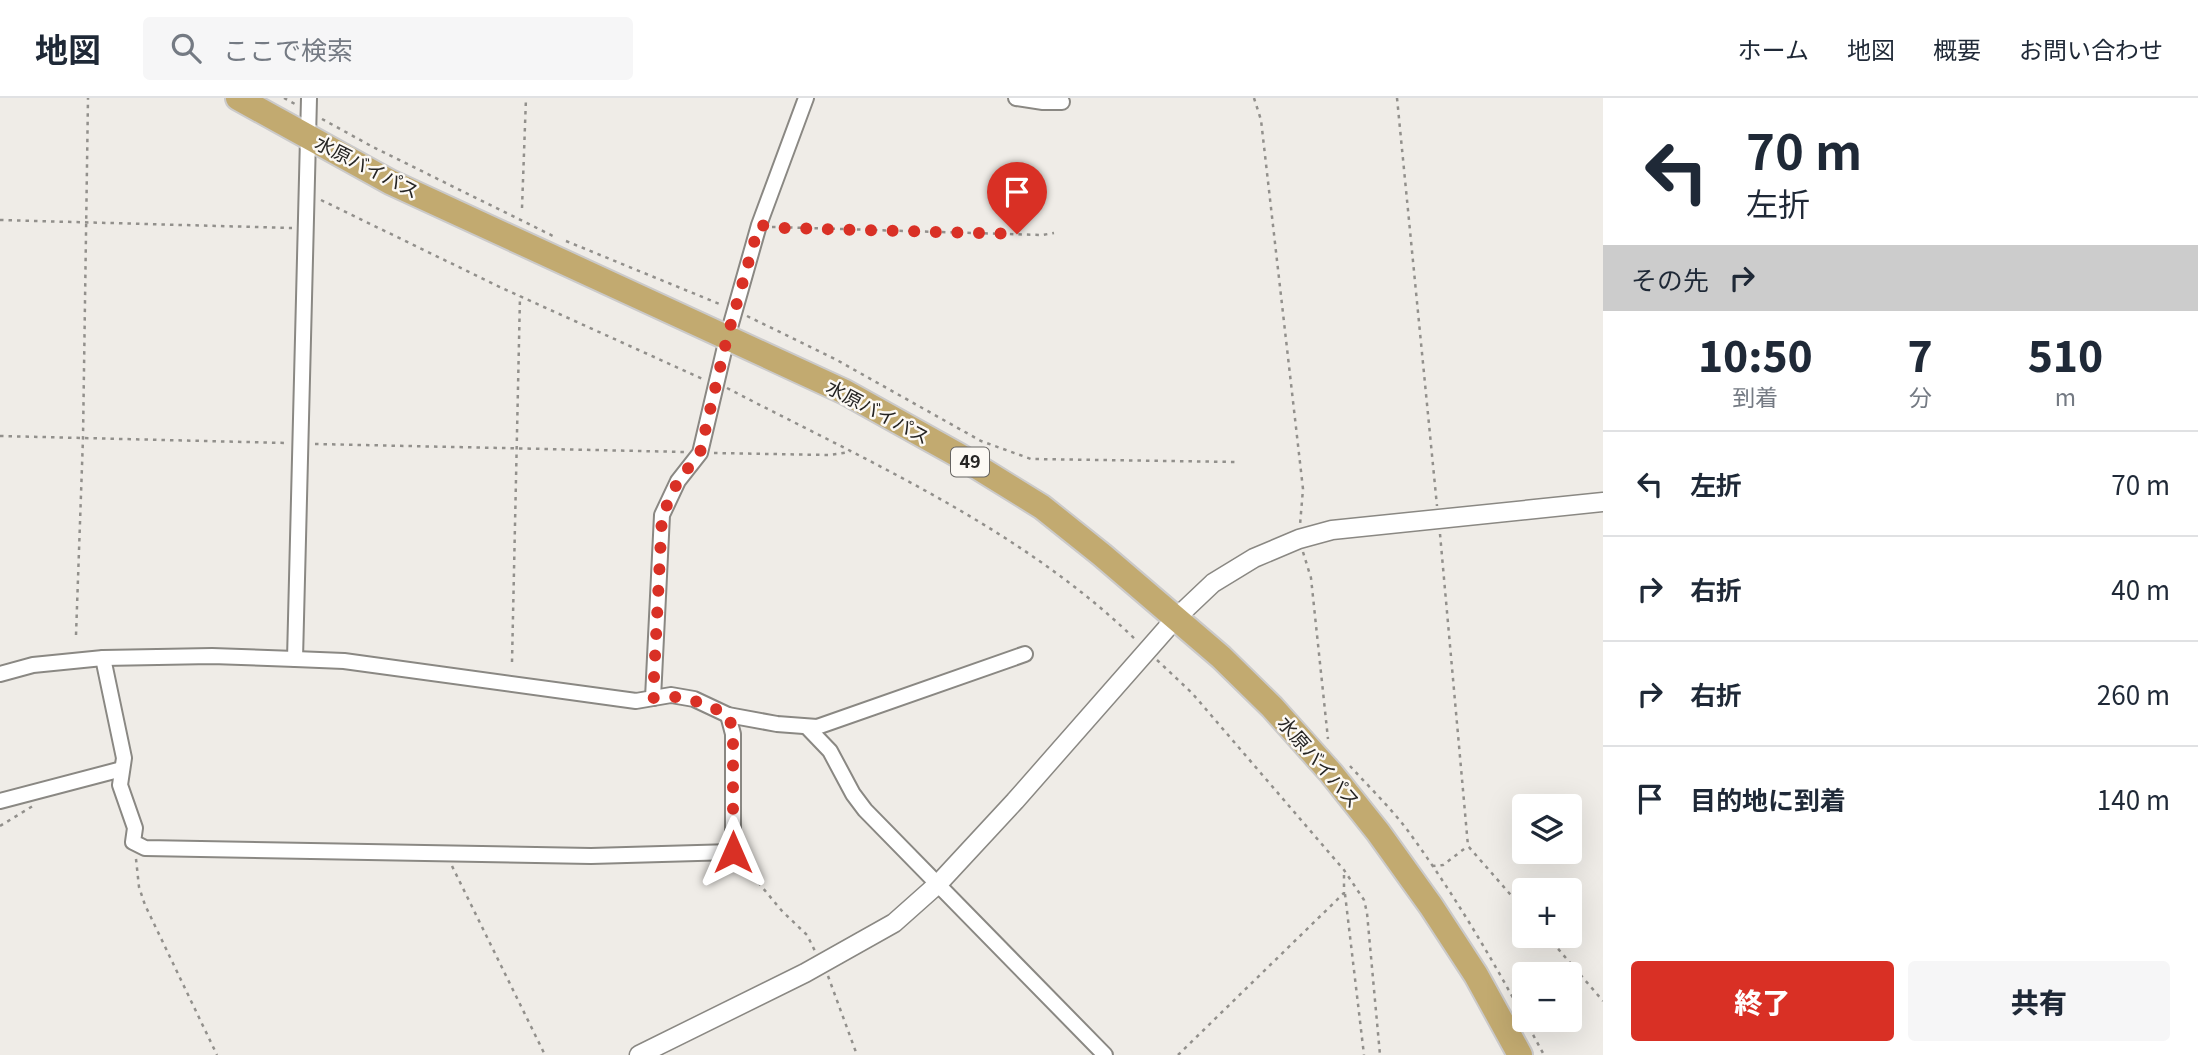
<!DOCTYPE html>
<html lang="ja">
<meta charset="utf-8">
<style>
:root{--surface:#fff;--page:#f6f6f7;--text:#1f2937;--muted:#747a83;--line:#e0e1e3;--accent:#d93025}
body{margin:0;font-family:Georgia,"Noto Sans JP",serif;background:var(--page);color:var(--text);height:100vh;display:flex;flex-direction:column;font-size:26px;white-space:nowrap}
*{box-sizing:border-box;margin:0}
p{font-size:23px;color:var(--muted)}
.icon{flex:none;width:38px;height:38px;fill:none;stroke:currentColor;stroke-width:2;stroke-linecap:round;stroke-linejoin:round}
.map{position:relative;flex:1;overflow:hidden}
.drawer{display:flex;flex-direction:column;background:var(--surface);width:595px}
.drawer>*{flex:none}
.banner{background:#fff;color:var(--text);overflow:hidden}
.buttons{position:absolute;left:1512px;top:696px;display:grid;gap:14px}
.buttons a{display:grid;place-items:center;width:70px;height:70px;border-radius:7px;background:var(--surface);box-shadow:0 7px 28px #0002;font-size:35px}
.pin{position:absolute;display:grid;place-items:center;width:60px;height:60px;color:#fff;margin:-72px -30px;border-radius:50% 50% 50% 0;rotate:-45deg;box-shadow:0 0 7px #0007}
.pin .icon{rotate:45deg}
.me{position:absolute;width:77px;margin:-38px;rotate:0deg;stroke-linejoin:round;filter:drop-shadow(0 0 5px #0008)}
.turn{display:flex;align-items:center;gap:24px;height:147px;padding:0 28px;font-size:32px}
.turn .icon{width:91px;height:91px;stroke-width:2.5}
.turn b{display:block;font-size:49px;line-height:60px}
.then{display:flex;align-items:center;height:66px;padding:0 28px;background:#0003;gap:14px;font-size:26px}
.eta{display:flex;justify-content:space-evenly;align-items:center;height:119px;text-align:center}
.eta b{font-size:42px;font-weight:800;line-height:49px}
.primary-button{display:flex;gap:14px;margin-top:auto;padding:14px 28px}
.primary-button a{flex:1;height:80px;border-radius:7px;background:var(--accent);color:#fff;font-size:28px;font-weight:800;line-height:80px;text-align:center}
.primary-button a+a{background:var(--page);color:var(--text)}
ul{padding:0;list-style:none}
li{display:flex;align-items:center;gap:21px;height:105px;padding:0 28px;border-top:2px solid var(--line)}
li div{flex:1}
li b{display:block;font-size:26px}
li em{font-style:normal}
header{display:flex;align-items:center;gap:42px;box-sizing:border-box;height:98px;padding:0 35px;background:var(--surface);border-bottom:2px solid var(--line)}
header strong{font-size:33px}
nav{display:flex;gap:38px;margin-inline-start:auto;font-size:24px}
.search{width:490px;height:63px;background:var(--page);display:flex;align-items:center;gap:18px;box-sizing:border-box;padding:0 24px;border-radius:7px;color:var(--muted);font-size:26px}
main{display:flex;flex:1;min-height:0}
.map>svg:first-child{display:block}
</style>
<header>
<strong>地図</strong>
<div class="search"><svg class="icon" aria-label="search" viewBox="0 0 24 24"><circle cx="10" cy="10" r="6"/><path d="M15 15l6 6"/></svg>ここで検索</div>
<nav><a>ホーム</a><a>地図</a><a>概要</a><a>お問い合わせ</a></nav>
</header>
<main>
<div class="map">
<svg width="1603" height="957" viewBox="0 0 1603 957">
<rect width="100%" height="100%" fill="#efece7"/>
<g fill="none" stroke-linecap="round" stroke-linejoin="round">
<g stroke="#8a8883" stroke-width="18">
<g id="minor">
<path d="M1016 0 1043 4H1062"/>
<path d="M103 560 124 660 120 687 135 730 133 744 145 750 591 758 733 754V636L728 617"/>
<path d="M295 561 309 0"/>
<path d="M0 576 33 567 103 560 212 558 295 561 344 563 636 603 671 597 694 601 728 617 777 626 817 629 1025 556"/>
<path d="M653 600 662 417 678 383 700 355 727 240 759 127 806 0"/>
<path d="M807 629 830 653 853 696 865 712 1105 957"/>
<path d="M0 703 122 671"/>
</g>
</g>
<g stroke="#8a8883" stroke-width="21">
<path id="tertiary" d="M639 957 805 875 894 825 939 785 1015 703 1175 521 1213 485 1254 460 1299 441 1332 432 1603 404"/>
</g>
<g stroke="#cbcaca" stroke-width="28">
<path id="trunk" d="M238 0 390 84 845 294 958 357 1042 409 1102 457 1221 559 1272 609 1331 675 1378 734 1431 808 1476 877 1520 957"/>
</g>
<g stroke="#92908c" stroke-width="2.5" stroke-dasharray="3.5 5" stroke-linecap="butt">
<path d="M284 0 295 6"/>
<path d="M1254 0 1261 22 1303 391 1300 427"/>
<path d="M1397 0 1437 408"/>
<path d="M322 21 373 49 553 138"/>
<path d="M321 102 504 191 705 282"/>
<path d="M522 110 526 0"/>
<path d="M0 122 292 130"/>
<path d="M772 129 1042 137 1054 135"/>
<path d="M566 143 722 207"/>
<path d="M747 218 835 261 981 343 1031 361 1238 364"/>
<path d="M727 290C869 364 1021 430 1137 543"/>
<path d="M0 338 287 345"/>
<path d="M315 346 686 354"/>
<path d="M714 355 829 357 850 354"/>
<path d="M1440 436 1468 748 1524 812"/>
<path d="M1303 454 1311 480 1328 641"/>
<path d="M76 537 83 340 88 0"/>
<path d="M1157 562 1192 595 1344 772 1364 802 1367 815 1380 957"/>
<path d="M512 564 520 198"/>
<path d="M1350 668C1370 690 1393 712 1411 737 1453 795 1490 857 1524 920"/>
<path d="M0 728 36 706"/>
<path d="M136 761 139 789 145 807 217 957"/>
<path d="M742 765 782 813 807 837 815 853"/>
<path d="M452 768 545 957"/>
<path d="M1432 768 1443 767 1468 748"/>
<path d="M1345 796 1364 957"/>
<path d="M1547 838 1603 903"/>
<path d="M828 878 857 957"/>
<path d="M1525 922 1544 957"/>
<path d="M1178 957 1344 795V772"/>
</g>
<use href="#minor" stroke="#fff" stroke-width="14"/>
<use href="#tertiary" stroke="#fff" stroke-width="18"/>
<use href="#trunk" stroke="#c2aa70" stroke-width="24"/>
</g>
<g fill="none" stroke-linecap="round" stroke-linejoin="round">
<path stroke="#d93025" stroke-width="12" stroke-dasharray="0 21.6" d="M733 754V636L729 617C702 605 682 595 653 600L662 418 678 383 700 355 727 240 759 127 784 130 1017 136"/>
</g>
<g text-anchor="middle" stroke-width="5" stroke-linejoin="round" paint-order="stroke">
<rect fill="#fcf9f4" stroke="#666462" stroke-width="2" x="951" y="349.5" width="38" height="29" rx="5"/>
<g font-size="18" font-weight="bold" fill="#252423">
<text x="970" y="370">49</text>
</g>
<g font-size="19" fill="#252423" stroke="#fcf9f4">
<text transform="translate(367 69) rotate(27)" y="7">水原バイパス</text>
<text transform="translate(878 314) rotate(28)" y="7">水原バイパス</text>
<text transform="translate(1319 664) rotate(49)" y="7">水原バイパス</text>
</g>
</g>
</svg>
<div class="buttons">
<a><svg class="icon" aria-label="layers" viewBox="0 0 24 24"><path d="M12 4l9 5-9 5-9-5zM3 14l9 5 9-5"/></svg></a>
<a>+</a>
<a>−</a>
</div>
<div class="pin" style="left:1017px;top:136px;background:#d93025"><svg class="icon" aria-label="arrive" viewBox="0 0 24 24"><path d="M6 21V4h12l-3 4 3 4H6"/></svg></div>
<svg class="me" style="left:733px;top:754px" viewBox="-20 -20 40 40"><path d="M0-17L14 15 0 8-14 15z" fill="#d93025" stroke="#fff" stroke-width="4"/></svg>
</div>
<section class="drawer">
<div class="banner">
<div class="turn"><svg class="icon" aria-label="left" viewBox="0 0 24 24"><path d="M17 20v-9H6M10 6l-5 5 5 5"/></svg><div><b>70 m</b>左折</div></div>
<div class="then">その先<svg class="icon" aria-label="right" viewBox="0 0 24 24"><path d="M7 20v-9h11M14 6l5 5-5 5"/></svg></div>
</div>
<div class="eta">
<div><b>10:50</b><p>到着</p></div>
<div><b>7</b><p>分</p></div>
<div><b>510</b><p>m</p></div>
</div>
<ul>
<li><svg class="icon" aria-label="left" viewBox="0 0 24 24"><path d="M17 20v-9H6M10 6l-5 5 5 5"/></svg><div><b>左折</b></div><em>70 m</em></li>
<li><svg class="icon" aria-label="right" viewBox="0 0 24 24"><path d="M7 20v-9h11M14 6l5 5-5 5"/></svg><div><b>右折</b></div><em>40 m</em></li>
<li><svg class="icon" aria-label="right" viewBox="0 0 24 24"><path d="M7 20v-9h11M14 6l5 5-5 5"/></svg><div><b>右折</b></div><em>260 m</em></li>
<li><svg class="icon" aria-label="arrive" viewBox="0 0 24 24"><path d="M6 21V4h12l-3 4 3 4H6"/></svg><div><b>目的地に到着</b></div><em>140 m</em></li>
</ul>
<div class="primary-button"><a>終了</a><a>共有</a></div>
</section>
</main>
